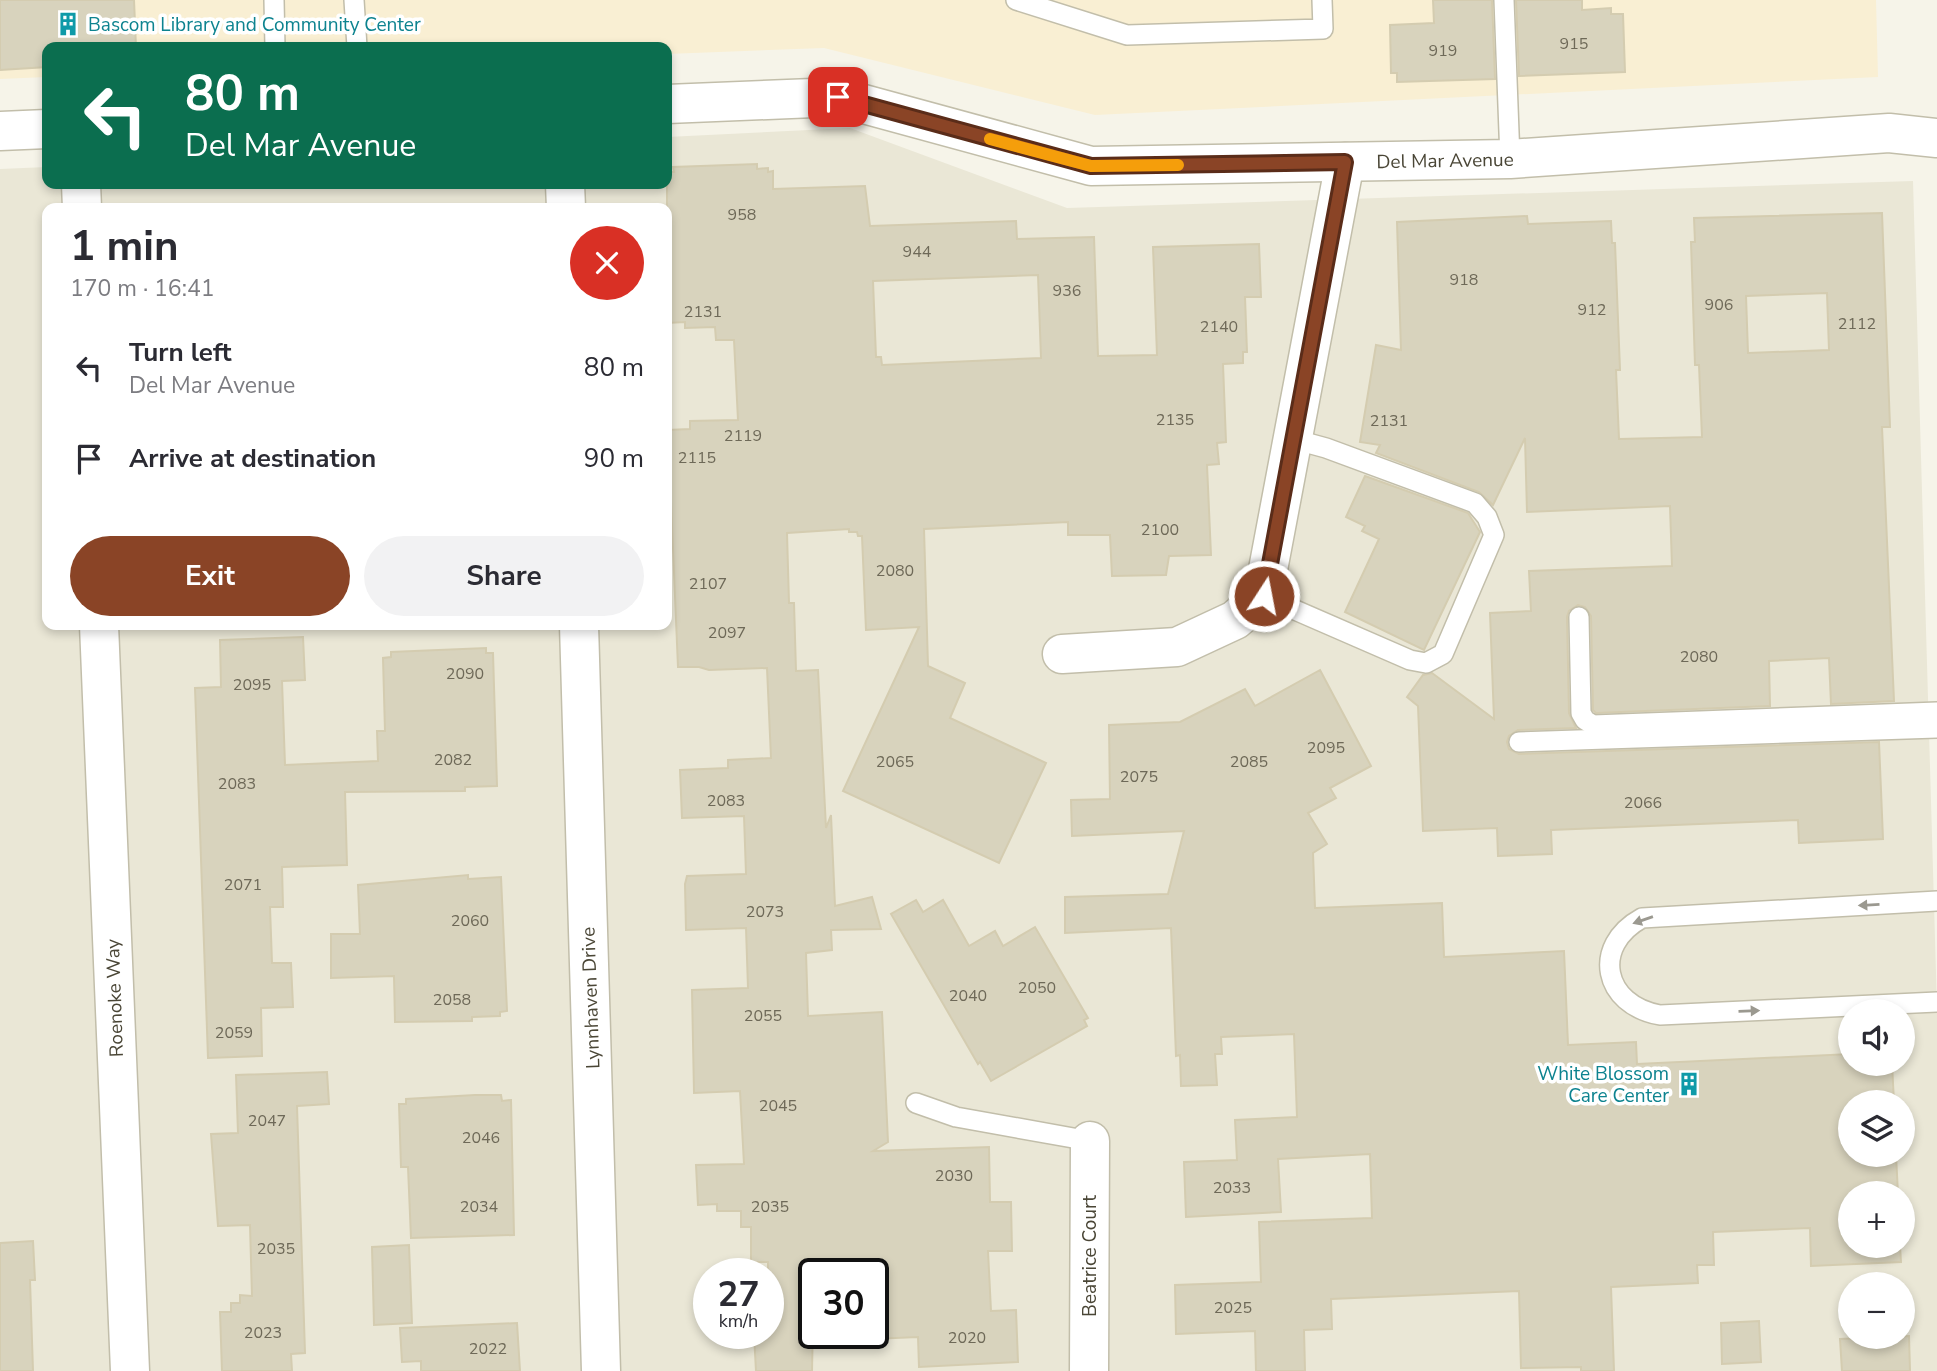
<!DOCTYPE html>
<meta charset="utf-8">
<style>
:root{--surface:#fff;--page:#f2f2f3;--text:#2b2b33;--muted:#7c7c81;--accent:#8a4426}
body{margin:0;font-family:"Nunito Sans",sans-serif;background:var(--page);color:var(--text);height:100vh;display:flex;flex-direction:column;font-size:26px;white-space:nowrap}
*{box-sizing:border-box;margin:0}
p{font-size:23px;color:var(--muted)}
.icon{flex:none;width:38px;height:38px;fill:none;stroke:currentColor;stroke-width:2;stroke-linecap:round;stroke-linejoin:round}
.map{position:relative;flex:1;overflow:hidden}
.drawer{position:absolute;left:42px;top:203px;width:630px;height:427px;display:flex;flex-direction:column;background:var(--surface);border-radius:14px;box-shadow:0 4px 10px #0003}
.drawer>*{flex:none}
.banner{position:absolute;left:42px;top:42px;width:630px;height:147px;border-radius:14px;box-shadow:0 4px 10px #0003;background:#0b6e4f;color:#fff;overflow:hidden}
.tools{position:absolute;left:1838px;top:999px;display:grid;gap:14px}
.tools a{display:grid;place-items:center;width:77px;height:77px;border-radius:50%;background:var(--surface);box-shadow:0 4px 10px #0003;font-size:35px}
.speed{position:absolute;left:693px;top:1258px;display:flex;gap:14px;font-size:35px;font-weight:700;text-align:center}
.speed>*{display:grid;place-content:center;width:91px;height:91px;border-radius:50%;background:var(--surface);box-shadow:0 4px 10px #0003;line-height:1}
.speed small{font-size:18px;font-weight:400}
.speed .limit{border:4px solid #111;border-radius:10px;background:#fff;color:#111}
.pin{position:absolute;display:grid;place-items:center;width:60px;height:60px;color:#fff;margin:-30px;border-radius:14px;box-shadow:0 4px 10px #0006}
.me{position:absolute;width:77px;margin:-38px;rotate:11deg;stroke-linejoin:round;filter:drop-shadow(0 0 5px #0008)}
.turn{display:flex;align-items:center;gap:24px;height:147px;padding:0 28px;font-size:32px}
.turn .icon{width:91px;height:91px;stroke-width:2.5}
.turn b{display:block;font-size:49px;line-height:60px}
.round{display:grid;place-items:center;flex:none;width:74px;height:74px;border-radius:37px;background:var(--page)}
.headline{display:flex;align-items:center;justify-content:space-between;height:119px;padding:0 28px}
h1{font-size:42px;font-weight:700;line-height:52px}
.button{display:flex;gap:14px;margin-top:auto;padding:14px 28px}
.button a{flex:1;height:80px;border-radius:42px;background:var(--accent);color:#fff;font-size:28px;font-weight:700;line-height:80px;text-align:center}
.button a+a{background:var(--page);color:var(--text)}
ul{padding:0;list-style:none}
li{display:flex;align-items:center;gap:21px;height:91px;padding:0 28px}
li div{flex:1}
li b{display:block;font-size:26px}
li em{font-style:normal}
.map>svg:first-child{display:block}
</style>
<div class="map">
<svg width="1937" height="1371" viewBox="0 0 1937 1371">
<rect width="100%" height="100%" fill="#f6f4e9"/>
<path fill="#eae7d6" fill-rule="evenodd" d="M850 128 1067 208 1913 181 1937 1008V1371H0V169L47 167V184H667V137ZM47 208H667V625H47ZM1850 1012H1902V1064H1850ZM1850 1102H1902V1155H1850ZM1850 1194H1902V1246H1850ZM709 1274H768V1334H709ZM814 1274H873V1334H814ZM1850 1284H1902V1337H1850Z"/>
<path fill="#f9efd3" d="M0 0H1876L1878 77 1095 115 824 48 667 54V47H47V77L0 79Z"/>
<g fill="#d8d3bd" stroke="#d4ccb0" stroke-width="2" fill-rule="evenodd">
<path d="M0 0H134L136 47H47V67L0 70Z"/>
<path d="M1433 0H1492L1495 79 1397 82V73H1391L1390 25 1434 23Z"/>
<path d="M1516 0H1582V10L1611 8V14H1623L1625 72 1519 76Z"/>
<path d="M757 164V169L768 168V172L773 171V189L865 186 870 226 1016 221 1017 239 1094 237 1098 356 1157 355 1153 247 1259 244 1261 297H1245L1247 352H1243V363L1223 364 1226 442 1217 443 1219 464 1207 465 1211 555 1169 556 1166 575 1112 576 1110 535H1068V522L924 529 928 666 965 683 950 718 1046 763 999 863 843 791 919 627 866 630 862 536H858L857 532H849V529L787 533 789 603H794L796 671 818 670 826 828 831 815 835 906 872 897 881 929 831 930 832 950 806 953 808 1016 882 1012 888 1142 873 1151 989 1147 990 1202H1011L1012 1251H988L991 1311 1016 1310 1018 1362 919 1367 918 1337 873 1339V1274H814L812 1371H756L754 1334H768V1262H751V1227H741V1211H717V1204L698 1205 696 1165 744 1164 740 1091 694 1093 692 990 748 988 746 928 686 930 685 884 687 876 746 874 744 816 682 818 680 770 728 768V760L771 758 767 668 709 670 699 667H678L668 430 690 429V421L738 420 734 340H716L715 327 685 328V322L667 323V172H674L673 167ZM1038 275 1041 358 882 365 881 357H876L873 281Z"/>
<path d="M1882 213 1890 427H1882L1894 701 1831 704 1829 658 1769 661 1770 706 1596 713 1593 710 1591 616 1585 607 1578 605 1569 611 1567 617 1569 713 1576 728 1518 730 1509 736 1507 742 1509 749 1519 754 1879 742 1883 839 1799 843 1798 820 1551 830 1552 854 1498 856 1497 828 1423 831 1418 706 1407 697 1423 675 1432 673 1494 719 1490 613 1531 611 1529 571 1672 566 1670 506 1527 512 1525 438 1493 505 1479 492 1376 453 1380 445 1360 442 1376 345 1401 350 1397 222 1527 216 1528 224 1611 221 1612 243H1615L1620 370H1616L1619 439 1702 437 1699 365H1695L1691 242H1695L1694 218ZM1827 293 1829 350 1748 353 1746 296Z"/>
<path d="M1365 476 1468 513 1480 532 1424 650 1345 612 1379 539 1362 531 1365 526 1346 517Z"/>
<path d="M303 637 305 680 282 681 285 765 378 761 377 731H385L383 658 391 657V652L486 648V653H493L497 786 465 787V791L345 792 347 865 282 867 283 907H270L272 963H291L293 1007 261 1008 262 1056 208 1058 195 688 221 687 220 640Z"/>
<path d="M1320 670 1371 766 1330 788 1336 798 1308 813 1327 844 1313 853 1315 908 1442 903 1444 957 1564 951 1568 1045 1636 1042 1637 1064 1850 1054V1064H1892L1894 1102H1850V1155H1896L1898 1194H1850V1246H1900L1901 1262 1811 1266 1810 1228 1713 1232 1714 1265H1697L1698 1283 1611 1287 1614 1371H1581V1367L1521 1368 1519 1291 1331 1299 1332 1329 1304 1330 1305 1371H1256L1255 1331 1176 1334 1175 1285 1261 1282 1259 1222 1372 1218 1370 1154 1278 1159 1281 1212 1186 1217 1184 1162 1237 1160 1235 1120 1297 1117 1294 1034 1221 1037 1222 1054H1215L1217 1085 1181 1086 1180 1055 1176 1056 1171 928 1065 933V897L1168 894 1184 831 1072 836 1071 800 1110 799 1109 725 1180 722 1245 689 1255 706Z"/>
<path d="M468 875V879L501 877 507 1011 500 1012V1016L472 1017V1021L395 1022 394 976 331 978V934H360L358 885Z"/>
<path d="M916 900 923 912 943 900 969 946 995 931 1003 946 1035 927 1088 1018 1084 1020 1087 1026 991 1081 980 1062 978 1064 891 914Z"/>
<path d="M327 1072 329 1104 297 1106 305 1353 291 1354 292 1371H222L220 1312H231V1303H240V1295L252 1296 250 1225 218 1226 211 1134 238 1133 236 1075Z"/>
<path d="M475 1095H501L502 1101 511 1100 514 1235 411 1238 408 1167H401L399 1104H406V1099Z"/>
<path d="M33 1241 35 1280H30L33 1371H0V1243Z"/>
<path d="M409 1245 412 1323 374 1325 372 1247Z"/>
<path d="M1759 1321 1761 1362 1722 1364 1721 1323Z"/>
<path d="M517 1323 520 1371H421V1361L402 1362 400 1328Z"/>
<path d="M1909 1336 1910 1371H1842L1840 1339Z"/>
</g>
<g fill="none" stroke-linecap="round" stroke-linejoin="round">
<g stroke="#c2beaa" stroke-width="22">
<g id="lane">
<path d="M274 0 275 47"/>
<path d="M354 0 357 47"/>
<path d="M1016 0 1127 35 1323 29 1322 0"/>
<path d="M1504 0 1510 159"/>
<path d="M1263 596 1410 660 1426 663 1443 654 1494 535 1487 517 1475 503 1326 448 1293 439"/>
<path d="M1579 617 1581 713 1585 720 1593 725 1937 712"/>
<path d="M1519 742 1937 728"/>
<path d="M1937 901 1642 918C1591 946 1603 1005 1660 1015L1937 1002"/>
<path d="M916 1103 956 1117 1090 1141"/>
</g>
</g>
<g stroke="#c2beaa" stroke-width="41">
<g id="street">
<path d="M667 104 838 97 1091 166 1510 159 1889 133 1937 138"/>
<path d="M0 131 47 129"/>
<path d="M81 184 82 208"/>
<path d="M565 184 566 208"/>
<path d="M99 625 130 1371"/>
<path d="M579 625 601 1371"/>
<path d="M1062 654 1177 647 1235 620 1263 596 1345 162"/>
<path d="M1089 1371 1090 1141"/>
</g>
</g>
<use href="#lane" stroke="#fff" stroke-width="19"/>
<use href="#street" stroke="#fff" stroke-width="38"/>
</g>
<defs><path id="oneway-solid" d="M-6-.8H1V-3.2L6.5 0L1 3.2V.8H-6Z" transform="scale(1.75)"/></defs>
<g fill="#9b9990">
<use href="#oneway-solid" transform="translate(1869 905) rotate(177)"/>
<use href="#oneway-solid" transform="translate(1643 920) rotate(161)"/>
<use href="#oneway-solid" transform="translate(1749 1011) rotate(-2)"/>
</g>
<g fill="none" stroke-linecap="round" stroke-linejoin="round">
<g stroke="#5a2c19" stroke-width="18">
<path id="route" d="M838 97 1091 166 1345 162 1264 596"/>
</g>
<use href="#route" stroke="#8a4426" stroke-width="12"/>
<path stroke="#f59e0b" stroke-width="12" d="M990 139 1091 166 1178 165"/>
</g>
<defs>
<g id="building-bare" transform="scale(1.89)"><path d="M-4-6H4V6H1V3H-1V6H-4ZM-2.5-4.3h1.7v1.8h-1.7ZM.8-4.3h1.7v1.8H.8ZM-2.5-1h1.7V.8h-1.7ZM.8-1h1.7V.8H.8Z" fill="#0f9aa8" stroke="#fff" stroke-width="2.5" paint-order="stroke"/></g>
</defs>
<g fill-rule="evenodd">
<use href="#building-bare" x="68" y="24"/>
<use href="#building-bare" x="1689" y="1084"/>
</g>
<g text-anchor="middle" stroke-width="7" stroke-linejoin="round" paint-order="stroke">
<g font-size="16" fill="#6e6958">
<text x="1574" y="49">915</text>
<text x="1443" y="56">919</text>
<text x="742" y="220">958</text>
<text x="917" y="257">944</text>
<text x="1464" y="285">918</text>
<text x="1067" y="296">936</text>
<text x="1719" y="310">906</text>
<text x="1592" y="315">912</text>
<text x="703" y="317">2131</text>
<text x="1857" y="329">2112</text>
<text x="1219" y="332">2140</text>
<text x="1175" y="425">2135</text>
<text x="1389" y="426">2131</text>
<text x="743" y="441">2119</text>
<text x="697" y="463">2115</text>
<text x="1160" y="535">2100</text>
<text x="895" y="576">2080</text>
<text x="708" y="589">2107</text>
<text x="727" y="638">2097</text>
<text x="1699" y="662">2080</text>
<text x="465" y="679">2090</text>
<text x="252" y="690">2095</text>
<text x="1326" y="753">2095</text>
<text x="453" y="765">2082</text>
<text x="895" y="767">2065</text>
<text x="1249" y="767">2085</text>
<text x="1139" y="782">2075</text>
<text x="237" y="789">2083</text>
<text x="726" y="806">2083</text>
<text x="1643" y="808">2066</text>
<text x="243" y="890">2071</text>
<text x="765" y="917">2073</text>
<text x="470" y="926">2060</text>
<text x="1037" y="993">2050</text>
<text x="968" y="1001">2040</text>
<text x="452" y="1005">2058</text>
<text x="763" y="1021">2055</text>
<text x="234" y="1038">2059</text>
<text x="778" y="1111">2045</text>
<text x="267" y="1126">2047</text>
<text x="481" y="1143">2046</text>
<text x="954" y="1181">2030</text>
<text x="1232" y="1193">2033</text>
<text x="479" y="1212">2034</text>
<text x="770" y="1212">2035</text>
<text x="276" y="1254">2035</text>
<text x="1233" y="1313">2025</text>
<text x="263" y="1338">2023</text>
<text x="967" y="1343">2020</text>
<text x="488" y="1354">2022</text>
</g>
<g font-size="19" fill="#0d838f" stroke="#fff" text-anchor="start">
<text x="88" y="31">Bascom Library and Community Center</text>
<text x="1669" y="1080" text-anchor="end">White Blossom<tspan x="1669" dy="22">Care Center</tspan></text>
</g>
<g font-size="19" fill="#4a4636" stroke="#fff">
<text transform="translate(1445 160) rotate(-1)" y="7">Del Mar Avenue</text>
<text transform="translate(114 998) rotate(-92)" y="7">Roenoke Way</text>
<text transform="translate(590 998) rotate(-92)" y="7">Lynnhaven Drive</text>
<text transform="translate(1089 1256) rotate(-90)" y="7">Beatrice Court</text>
</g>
</g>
</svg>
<div class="tools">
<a><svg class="icon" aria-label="sound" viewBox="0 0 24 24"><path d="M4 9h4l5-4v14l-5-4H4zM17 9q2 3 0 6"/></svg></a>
<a><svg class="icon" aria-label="layers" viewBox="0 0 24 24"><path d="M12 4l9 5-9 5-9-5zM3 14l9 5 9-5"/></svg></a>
<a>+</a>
<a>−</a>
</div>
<div class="speed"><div>27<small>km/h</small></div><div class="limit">30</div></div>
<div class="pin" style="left:838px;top:97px;background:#d93025"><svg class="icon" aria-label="arrive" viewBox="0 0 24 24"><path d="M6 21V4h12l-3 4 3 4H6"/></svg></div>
<svg class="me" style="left:1264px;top:596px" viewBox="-20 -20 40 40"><circle r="17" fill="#8a4426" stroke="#fff" stroke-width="3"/><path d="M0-11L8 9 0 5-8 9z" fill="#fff"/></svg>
<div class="banner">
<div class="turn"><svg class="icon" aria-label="left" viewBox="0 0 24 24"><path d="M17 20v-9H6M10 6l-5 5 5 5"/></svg><div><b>80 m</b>Del Mar Avenue</div></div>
</div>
<section class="drawer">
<div class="headline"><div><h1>1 min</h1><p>170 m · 16:41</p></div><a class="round" style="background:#d93025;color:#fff"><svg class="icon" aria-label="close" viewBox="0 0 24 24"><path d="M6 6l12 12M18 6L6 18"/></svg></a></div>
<ul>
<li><svg class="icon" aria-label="left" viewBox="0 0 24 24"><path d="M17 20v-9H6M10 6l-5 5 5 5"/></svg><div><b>Turn left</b><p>Del Mar Avenue</p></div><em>80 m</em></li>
<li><svg class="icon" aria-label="arrive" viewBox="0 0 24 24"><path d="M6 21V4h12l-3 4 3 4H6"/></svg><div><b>Arrive at destination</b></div><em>90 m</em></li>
</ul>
<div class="button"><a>Exit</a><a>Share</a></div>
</section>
</div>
